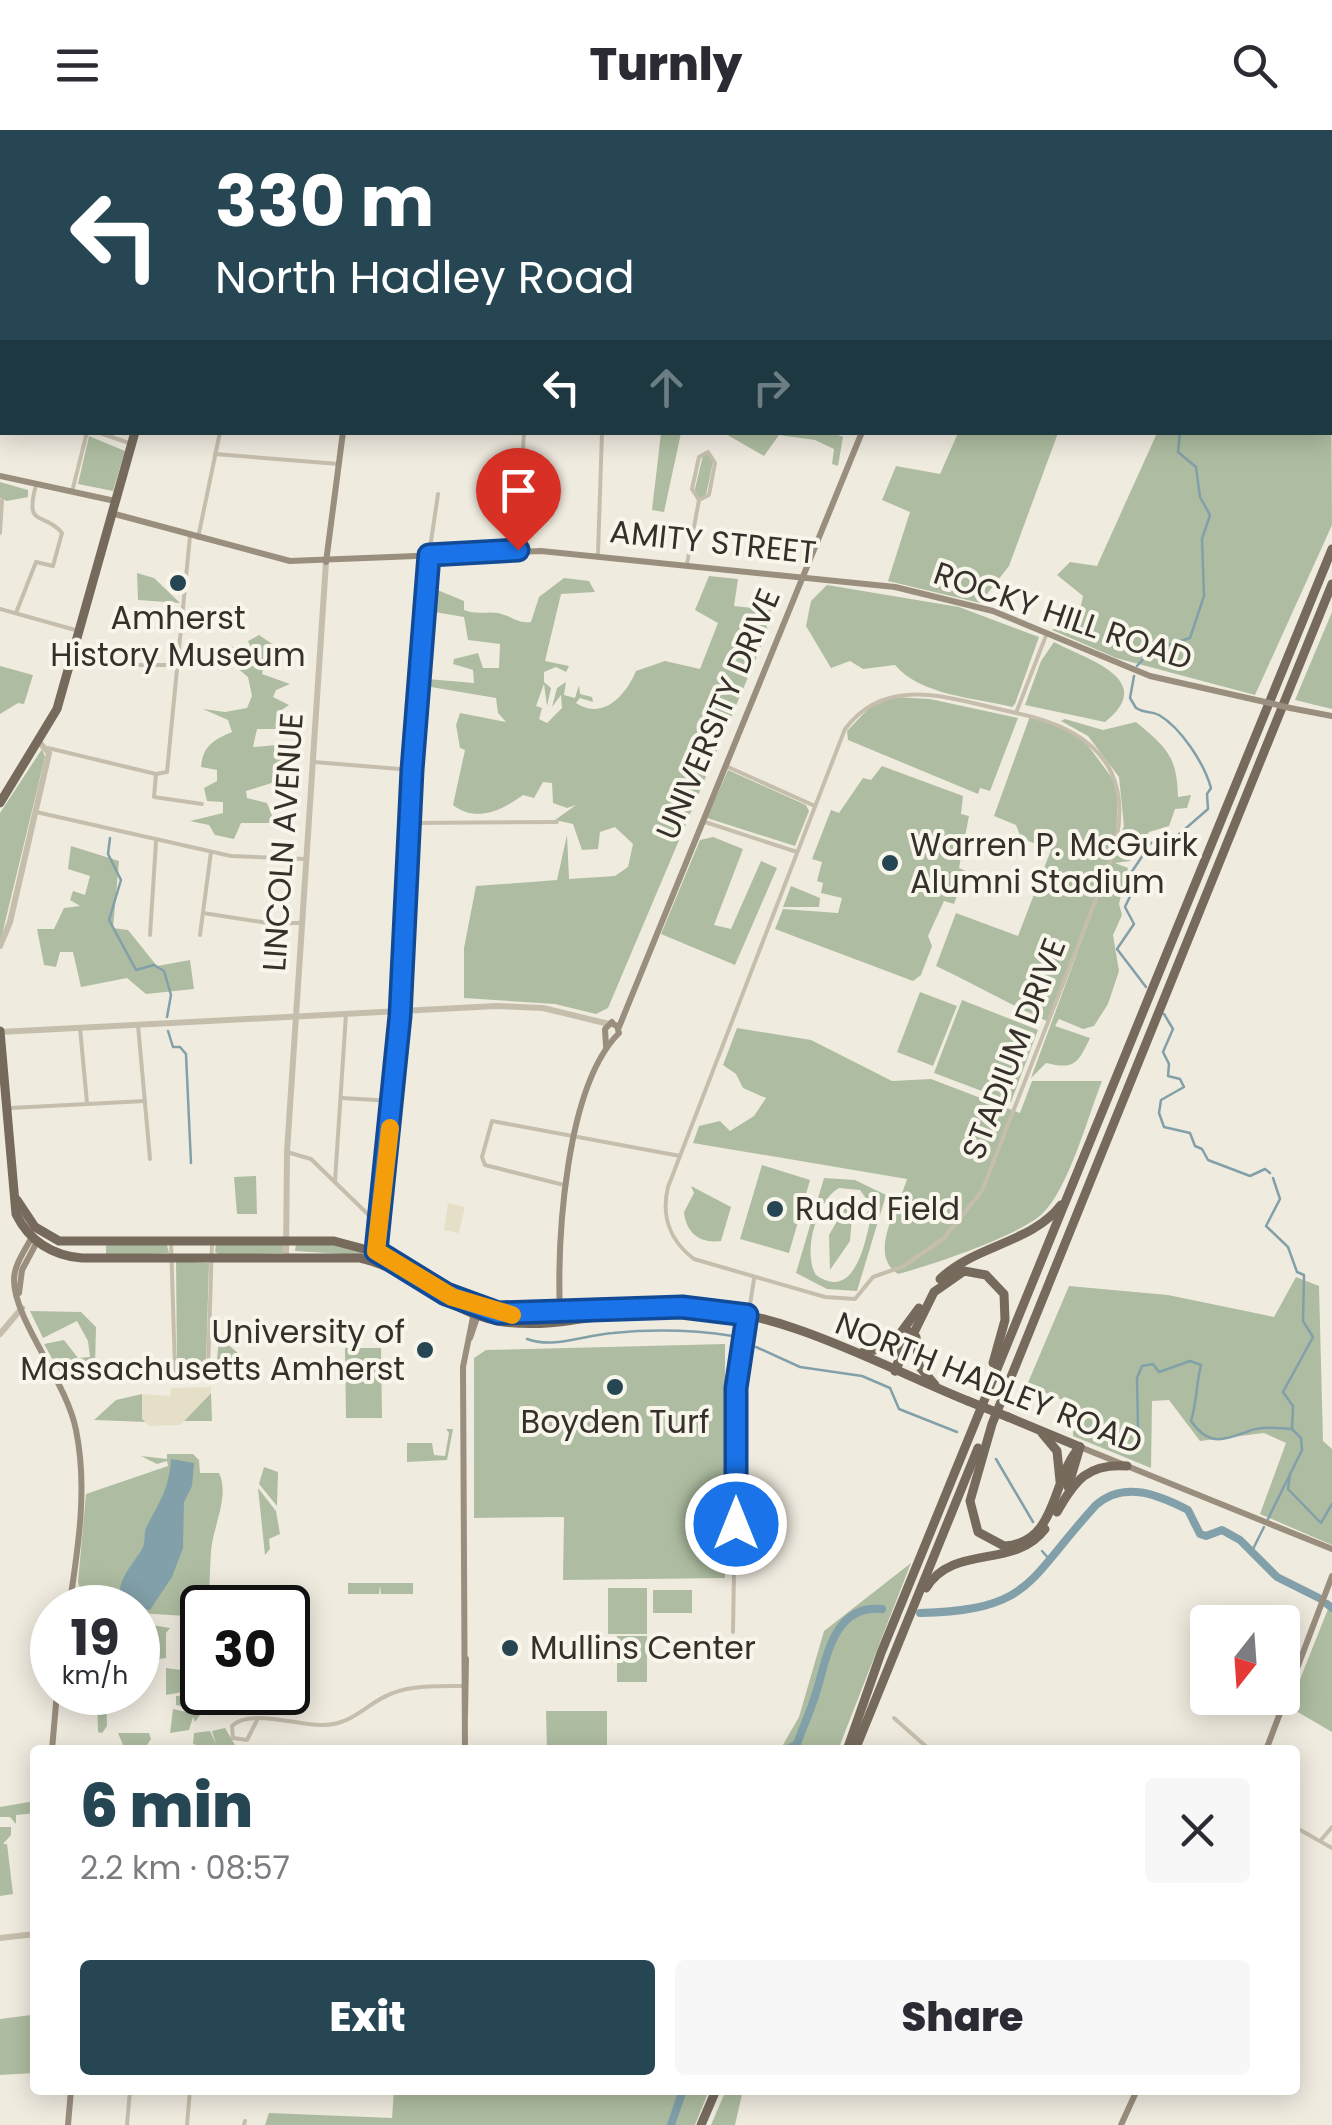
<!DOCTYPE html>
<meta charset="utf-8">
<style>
:root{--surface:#fff;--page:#f7f7f7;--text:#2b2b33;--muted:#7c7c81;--accent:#254652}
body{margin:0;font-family:Poppins,sans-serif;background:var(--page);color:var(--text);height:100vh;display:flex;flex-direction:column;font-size:38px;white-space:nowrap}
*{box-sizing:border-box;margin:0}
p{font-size:32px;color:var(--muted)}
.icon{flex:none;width:55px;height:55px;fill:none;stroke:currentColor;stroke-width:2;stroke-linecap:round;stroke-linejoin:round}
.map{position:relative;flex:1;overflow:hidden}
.side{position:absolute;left:30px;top:1615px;width:1270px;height:350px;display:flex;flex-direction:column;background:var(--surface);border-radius:10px;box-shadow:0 5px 25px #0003}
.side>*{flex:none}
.guide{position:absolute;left:0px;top:0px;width:1332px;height:305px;box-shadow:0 5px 25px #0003;background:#254652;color:#fff;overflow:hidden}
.needle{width:65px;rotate:197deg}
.controls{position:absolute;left:1190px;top:1475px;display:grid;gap:20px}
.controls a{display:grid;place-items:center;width:110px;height:110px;border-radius:10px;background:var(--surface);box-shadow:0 5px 25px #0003;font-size:50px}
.speed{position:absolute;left:30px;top:1455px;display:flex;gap:20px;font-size:50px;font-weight:700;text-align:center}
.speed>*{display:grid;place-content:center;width:130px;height:130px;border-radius:50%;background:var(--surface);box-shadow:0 5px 25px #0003;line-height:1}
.speed small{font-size:25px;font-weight:400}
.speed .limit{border:5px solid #111;border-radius:15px;background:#fff;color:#111}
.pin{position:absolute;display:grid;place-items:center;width:85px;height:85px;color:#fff;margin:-102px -42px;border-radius:50% 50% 50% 0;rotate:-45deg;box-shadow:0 0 10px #0007}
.pin .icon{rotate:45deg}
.me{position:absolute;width:110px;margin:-55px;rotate:0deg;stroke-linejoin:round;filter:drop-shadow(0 0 8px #0008)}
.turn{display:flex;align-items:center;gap:35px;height:210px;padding:0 50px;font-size:45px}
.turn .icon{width:130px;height:130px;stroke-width:2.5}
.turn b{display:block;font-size:70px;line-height:85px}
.lanes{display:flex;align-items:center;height:95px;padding:0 50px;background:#0003;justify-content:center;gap:50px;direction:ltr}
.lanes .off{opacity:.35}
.round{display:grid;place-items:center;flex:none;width:105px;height:105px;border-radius:10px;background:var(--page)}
.headline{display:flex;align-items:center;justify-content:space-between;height:170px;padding:0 50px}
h1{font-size:60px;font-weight:800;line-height:75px;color:var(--accent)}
.button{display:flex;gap:20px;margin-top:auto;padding:20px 50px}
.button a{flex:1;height:115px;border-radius:10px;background:var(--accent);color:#fff;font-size:40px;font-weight:800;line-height:115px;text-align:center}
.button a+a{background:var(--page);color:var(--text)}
header{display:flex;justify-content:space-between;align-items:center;height:130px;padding:0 50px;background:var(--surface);font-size:45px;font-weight:800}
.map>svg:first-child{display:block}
</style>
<header><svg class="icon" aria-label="menu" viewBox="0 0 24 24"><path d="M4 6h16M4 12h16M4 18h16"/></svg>Turnly<svg class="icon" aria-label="search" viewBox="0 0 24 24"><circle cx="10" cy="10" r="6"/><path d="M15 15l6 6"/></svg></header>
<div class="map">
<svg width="1332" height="1995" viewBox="0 0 1332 1995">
<rect width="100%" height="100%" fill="#f0ebdf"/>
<g fill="#aebda1" fill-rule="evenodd">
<path d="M421 0H648L421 2Z"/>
<path d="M1330 54 1332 395 1255 565 1116 528 1052 500 1079 484 1083 466 1057 445 1070 432 1097 436 1157 303 1330 302Z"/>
<path d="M661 303H681L664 382 652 380Z"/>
<path d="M724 303H833L843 307 838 336 832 334 834 319 815 310 779 305 764 326Z"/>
<path d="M958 303H1058L1009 436 980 473 888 451 910 382 882 370 896 336 940 344Z"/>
<path d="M89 306 125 321 113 361 78 354Z"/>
<path d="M703 325H709L713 332 706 365 699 369 694 363Z"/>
<path d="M0 352 28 360V367L7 371 0 368Z"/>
<path d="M137 443 154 448 180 473 138 470Z"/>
<path d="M709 446 738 449 734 476 772 480 763 487 768 500 608 878 596 884 555 874 464 868V818L476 756 557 750 567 705 569 749 615 746 628 737 633 714 615 697 600 702 598 719 582 720 573 694 555 690 576 675 567 678 553 673 552 653 543 652 534 668 523 665C503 680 476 693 453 675L465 620 460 618 456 595 460 583 506 592 498 583 496 568 425 556 427 549 474 553 473 540 453 534 454 529 478 523 483 538H499L500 514 468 510 464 487 429 481 430 452 434 451 435 459 464 471V480C476 485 486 481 498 483 512 486 517 494 531 492L539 467 564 448 589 451 595 462 561 464 545 531 569 536 566 542 556 537 544 542V552L551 558 547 576 544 554 536 576 542 578 539 589 547 593 562 578 561 565 552 577 557 558 566 552 564 565 575 568 579 555 580 564 592 567 593 572 580 568 576 573C603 591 626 565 636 541L665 531 700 539 718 493 695 480Z"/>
<path d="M827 455 959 477 1039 507 1015 574 1012 577C975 568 920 565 895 535L863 539 850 531 831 538 806 496 811 471Z"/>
<path d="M1332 482V579L1295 570Z"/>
<path d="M259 505 278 518 277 534 264 532 262 544 290 554 276 560 273 567 289 575 280 581 283 589 306 599H257L253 617 289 614 291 621 280 623 291 647 246 661 247 668 267 673 275 693H241L234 709 215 705 209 695 190 691 223 683V672L207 671 204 658 217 651V640L201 637C203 616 213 610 232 602L228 590 203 579 225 582 247 578 252 566 248 547 225 528 231 516 248 527 253 522 248 511Z"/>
<path d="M1054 512C1083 528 1160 549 1105 592L1025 575 1041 531Z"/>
<path d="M0 536 33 545 24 574 18 573 0 584Z"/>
<path d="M894 567 930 569 1018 588 990 661 980 658 978 664 848 610 847 601 869 578Z"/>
<path d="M1030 586 1081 606 1118 656 1116 715 1049 892C1010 875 974 854 936 836L956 783 1018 806 1051 720 1021 708 1016 695 994 686Z"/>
<path d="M1065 589 1103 600 1136 592C1167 618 1177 626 1178 667L1191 665 1187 678 1175 679 1169 696 1149 702 1130 731 1115 733 1128 738 1119 774 1122 785 1113 805 1119 841 1108 874 1094 896 1083 899 1059 889 1055 896 1090 908C1078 933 1075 940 1046 933L1031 948 1124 696 1119 647 1088 606 1061 591Z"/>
<path d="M42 619 45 627 0 813V683Z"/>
<path d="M882 636 963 666 961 684 969 686 959 738 966 741 954 774 944 771 928 806 932 816 921 845 913 851 775 799 783 779 838 783 842 768 821 763 823 753 817 751 822 732 812 729 831 680 839 683 863 648 871 650Z"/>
<path d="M728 640 806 675 809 681 795 716 707 688Z"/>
<path d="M713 707 743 719 714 795 731 799 761 731 777 738 735 835 661 804 700 710Z"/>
<path d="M71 716 119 731 113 798 128 800 157 836 190 830 194 859 146 864 127 848 81 857 73 822H60L56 837 44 835 37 799H54L64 778 80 776 70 770 73 761 85 765 90 746 68 739Z"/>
<path d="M791 756 820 768 819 777H783Z"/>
<path d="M920 862 957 876 933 936 897 922Z"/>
<path d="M962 870 1038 900 1011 972 934 943Z"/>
<path d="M737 898 811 910 892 951 931 949 1020 983 1032 951H1102C1088 986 1068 1061 1041 1085 1015 1107 932 1135 898 1144 867 1124 899 1077 907 1049L693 1013 699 996 720 991 730 1001 754 986 766 968 743 958 736 944 723 935Z"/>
<path d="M762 1035 810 1050 789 1123 740 1109Z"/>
<path d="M256 1046 257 1084H237L234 1047Z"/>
<path d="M824 1048 855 1050 886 1065 857 1161 827 1159 796 1143ZM839 1058 860 1060 872 1077 865 1085 872 1082C866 1109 856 1173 816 1145 802 1124 817 1070 839 1058Z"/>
<path d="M691 1056 731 1077 721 1111C700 1114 686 1103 684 1082L694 1063Z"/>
<path d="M854 1062 850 1111 830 1140 829 1105Z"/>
<path d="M324 1113 376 1124 402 1139 358 1125 295 1121 296 1114Z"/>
<path d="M106 1114 167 1115 169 1123 106 1126Z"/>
<path d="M216 1114 284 1115 283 1123 220 1125 215 1122Z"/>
<path d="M176 1131 209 1133 206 1233 194 1246 182 1243 177 1235Z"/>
<path d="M1296 1147 1319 1156 1323 1311 1332 1319V1415L1260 1384 1286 1313 1264 1303 1200 1311 1169 1270 1152 1271 1151 1338 1073 1306V1281L1063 1270 1027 1255 1069 1156 1168 1165 1274 1187Z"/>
<path d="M30 1181 81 1182 96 1197 95 1236 62 1246 44 1214 64 1210 78 1228 90 1227 88 1211 77 1191 43 1208Z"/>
<path d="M219 1207 245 1229 218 1244 216 1242Z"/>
<path d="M725 1214V1448L563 1450 564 1387 474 1388V1228L486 1220Z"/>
<path d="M345 1218H381L382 1288H346Z"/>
<path d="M211 1263 212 1291H184Z"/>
<path d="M142 1264 146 1292 94 1290 116 1270Z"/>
<path d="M446 1299H453L447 1330 407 1332V1313H432L434 1325 445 1326 449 1303Z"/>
<path d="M167 1324H193L199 1330 200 1343H219C230 1366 213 1396 211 1421 210 1440 209 1459 210 1477L202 1478V1487L138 1483V1478L85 1474 78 1452 86 1364 168 1336 167 1331 157 1334 141 1326 167 1329Z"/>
<path d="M264 1337 278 1342 277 1376 259 1354Z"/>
<path d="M258 1358 276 1381 280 1404 269 1409 270 1419 265 1425Z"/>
<path d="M911 1433 838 1620H780L799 1587 824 1501Z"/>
<path d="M348 1453H413V1464H381L380 1456 379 1464H348Z"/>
<rect x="608" y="1458" width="39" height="46"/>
<rect x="653" y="1460" width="39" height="23"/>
<path d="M1330 1474 1332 1476V1602L1289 1577Z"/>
<path d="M139 1493 170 1498 166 1503V1528L138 1532Z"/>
<rect x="617" y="1506" width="30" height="46"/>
<path d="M166 1538 202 1543 199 1559 166 1565Z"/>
<path d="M97 1563 106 1565 107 1596 102 1603 98 1602Z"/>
<path d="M211 1563 203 1581 176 1575V1566Z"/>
<path d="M173 1579 200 1585 195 1592 193 1587 189 1600 170 1603Z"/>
<path d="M546 1581H607V1620H547Z"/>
<path d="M225 1598 235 1615 255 1616 251 1620H215L193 1614 194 1603 210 1601 216 1614 212 1601Z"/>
<path d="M118 1603H149L151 1609 147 1615H123Z"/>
<path d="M35 1671V1683L16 1685V1694L10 1687H0V1677Z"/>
<path d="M0 1697H11V1705L3 1714H7L13 1764 0 1766Z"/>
<path d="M31 1885 35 1943 0 1945V1889Z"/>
<path d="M394 1960H709L695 1995H265L269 1983 392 1988Z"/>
<path d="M726 1960H743L735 1995H711Z"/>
</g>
<g fill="#e6dfc8">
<path d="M448 1073 465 1077 459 1103 444 1100Z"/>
<path d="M211 1257V1263L180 1295 150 1296 142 1289V1264L170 1266 171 1258Z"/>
</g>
<path fill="#82a0a9" d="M171 1329 194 1333 192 1356 184 1372 183 1418 172 1447 150 1480 120 1476C116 1449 130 1439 142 1419 146 1413 143 1403 147 1396 160 1371 169 1359 171 1329Z"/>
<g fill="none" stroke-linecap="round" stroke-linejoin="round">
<g stroke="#82a0a9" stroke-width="2.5">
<path d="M1330 28 1332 29"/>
<path d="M1137 536 1150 521 1190 508 1204 466 1202 409 1210 385 1200 367 1196 337 1178 322 1180 302"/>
<path d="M1134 546 1130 568 1136 578C1145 584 1149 580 1159 585 1181 598 1204 633 1211 658L1207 664 1208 679 1177 706 1151 713 1129 746 1134 758 1125 777 1134 794 1117 819 1146 857"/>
<path d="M110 708 108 724 121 750 109 790 136 840 154 835 164 841 171 865 167 887"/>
<path d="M1164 884 1173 899 1163 922 1169 934 1168 946 1180 949 1184 957 1161 970 1159 983 1164 997 1190 1003 1195 1016 1202 1019 1208 1030 1250 1046 1265 1039 1270 1043"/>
<path d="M168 901 173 917H180L186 924 191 1033"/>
<path d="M527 1209C554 1219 585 1205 613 1203 653 1199 694 1200 733 1206"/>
<path d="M756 1217 800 1237 862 1246 890 1258 899 1279 957 1302"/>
<path d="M1115 1307 1138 1297 1137 1248 1142 1236 1153 1234 1159 1242 1190 1231 1201 1235C1196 1255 1197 1271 1191 1291 1209 1317 1223 1310 1249 1301 1262 1296 1277 1298 1291 1299"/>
<path d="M996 1329 1033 1392"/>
<path d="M1290 1344 1288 1359 1321 1393 1332 1374"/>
<path d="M1268 1389 1302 1320 1301 1308 1292 1299 1293 1276 1283 1262 1313 1207 1303 1191 1304 1145 1297 1142 1288 1117 1266 1096 1280 1069 1273 1048"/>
<path d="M1042 1421 1050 1430"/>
<path d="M1252 1421 1264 1397"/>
</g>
<g stroke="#82a0a9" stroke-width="8">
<path d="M1327 1474 1332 1478"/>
<path d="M920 1483C1033 1480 1027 1450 1096 1375 1124 1350 1159 1365 1188 1380L1200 1404 1206 1406 1222 1400 1240 1410 1277 1447 1319 1468"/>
<path d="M786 1620 797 1614C803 1597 811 1580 816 1563 827 1528 833 1474 882 1479"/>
<path d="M671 1995 683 1960"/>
</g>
<g stroke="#c6bead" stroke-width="4">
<path d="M417 0V2"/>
<path d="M708 0V2"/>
<path d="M37 2 38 0"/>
<path d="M104 2 105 0"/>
<path d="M338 2 341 0"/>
<path d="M0 24H2"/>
<path d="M0 214H2"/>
<path d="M0 227 2 226"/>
<path d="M0 271H2"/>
<path d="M97 302 132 314"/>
<path d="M215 324 339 334"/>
<path d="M72 362 87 302"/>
<path d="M0 403 2 370"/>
<path d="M198 408 220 302"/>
<path d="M517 420 524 302"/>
<path d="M598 424 602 302"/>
<path d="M687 434 699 370 709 365 715 333 708 322 699 327 692 359 699 370"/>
<path d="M0 479 79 501"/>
<path d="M16 483 36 432 53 436 62 403C44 381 24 399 36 355"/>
<path d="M70 535H180"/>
<path d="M1016 583C1103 601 1139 649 1109 736L982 1061 944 1108 904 1136 873 1147 855 1169 825 1167 694 1129C670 1111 661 1086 668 1057L845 599C888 541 957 571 1016 583L1047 503"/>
<path d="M48 618 156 644 167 642 190 406"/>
<path d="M314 632 412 640"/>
<path d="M728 637 815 676"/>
<path d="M156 644 154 667 202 674"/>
<path d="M36 682 231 726 306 729"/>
<path d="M702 691 797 722"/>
<path d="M409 693 557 692"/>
<path d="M203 783 268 793H302"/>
<path d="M150 805 156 712"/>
<path d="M200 805 211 722"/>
<path d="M138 895 150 1029"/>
<path d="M80 898 87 973"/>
<path d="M342 968 392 971"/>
<path d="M10 978 145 971"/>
<path d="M287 1022 311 1029 379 1095"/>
<path d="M335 1051 346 884"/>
<path d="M564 1055 485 1035 482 1027 492 991 680 1026"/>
<path d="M171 1111 175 1239 182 1249 193 1251 208 1239 212 1112"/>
<path d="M375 1120 400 886 412 640 429 425 438 364"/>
<path d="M733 1502 737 1258 754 1149"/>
<path d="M894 1588 930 1620"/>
<path d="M257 1590 247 1610 233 1608 232 1596C250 1578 299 1596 323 1595 354 1595 367 1572 393 1563 413 1555 442 1556 463 1556"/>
<path d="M1295 1697 1332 1718"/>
<path d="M1321 1710 1332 1697"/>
<path d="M127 1995 130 1960"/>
<path d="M187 1995 190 1960"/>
<path d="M244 1995 245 1991"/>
</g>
<g stroke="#c6bead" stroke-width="6">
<path d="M0 816 10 792 49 623 39 612"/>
<path d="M0 902 496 876 543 878 609 894"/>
<path d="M286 1126 287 1022 326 432"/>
<path d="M0 1204 22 1178"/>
<path d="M0 1808 35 1804"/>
</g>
<g stroke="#9a8e7e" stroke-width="6">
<path d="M955 0 956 2"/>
<path d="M228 2 229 0"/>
<path d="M0 346 115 371"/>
<path d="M111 383 290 431 541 421 895 457 993 481 1150 546 1265 572"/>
<path d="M326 432 343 302"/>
<path d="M1290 578 1332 586"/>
<path d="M619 897 862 302"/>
<path d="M606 916 605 899 612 892"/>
<path d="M32 1107C25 1120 14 1135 14 1150 14 1190 67 1252 76 1300 88 1358 78 1419 69 1478"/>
<path d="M19 1163 22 1140 38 1110"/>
<path d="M560 1184C557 1110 565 957 619 903L617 896 611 893"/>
<path d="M470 1208 479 1182"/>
<path d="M1080 1317 1332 1419"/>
<path d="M465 1586 466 1529"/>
<path d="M52 1620 57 1562"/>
<path d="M465 1620 463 1237 474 1182"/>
<path d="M1266 1620 1332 1446"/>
<path d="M68 1995 71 1960"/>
<path d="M1121 1995 1137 1960"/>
</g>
<g stroke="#766a5d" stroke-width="9">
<path d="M0 673 57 579 135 302"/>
<path d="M0 901 16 1084C29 1111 53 1126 82 1128H360C411 1139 446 1181 498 1191 560 1202 624 1175 687 1177 785 1180 879 1235 968 1271"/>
<path d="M17 1070 35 1097 59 1111H334L383 1124 446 1165 493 1182 525 1185 615 1181"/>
<path d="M940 1149C975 1115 1032 1113 1061 1075"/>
<path d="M916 1207 919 1236 935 1255"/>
<path d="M861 1223 891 1216 919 1178"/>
<path d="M895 1241 934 1162 964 1141 986 1145 1004 1164 1005 1190 993 1233"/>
<path d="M895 1241 908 1201"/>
<path d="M1008 1287 1080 1317"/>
<path d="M1042 1303 1057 1321 1060 1351"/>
<path d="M1080 1317C1051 1347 1059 1413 1004 1416L978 1402 970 1371 992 1294 1332 454"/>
<path d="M1068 1357 1080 1317"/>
<path d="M1057 1382C1075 1350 1088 1333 1127 1336"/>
<path d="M926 1458C954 1413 1014 1440 1045 1399"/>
<path d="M847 1620 881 1523 1332 419"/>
<path d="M855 1620 978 1318"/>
<path d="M701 1995 716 1960"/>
</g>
<g stroke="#665b50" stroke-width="10">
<path d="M849 2 858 0"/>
<path d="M965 2V0"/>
<path d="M0 153 2 154"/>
</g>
<path stroke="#9a8e7e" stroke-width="6" d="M1265 572 1290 578"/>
<path stroke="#766a5d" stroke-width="9" d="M968 1271 1008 1287"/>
</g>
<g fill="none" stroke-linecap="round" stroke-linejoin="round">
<g stroke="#114b97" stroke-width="25">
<path id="route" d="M518 420 429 425 412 640 400 886 376 1121 446 1164 498 1183 682 1177 747 1185 736 1258V1394"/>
</g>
<use href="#route" stroke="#1a73e8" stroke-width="18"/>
<path stroke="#f59e0b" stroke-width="18" d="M390 998 376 1121 452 1167 512 1185"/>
</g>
<g fill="#254652" stroke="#f8f5eb" stroke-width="4">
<circle cx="178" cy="453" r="10"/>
<circle cx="890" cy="733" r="10"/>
<circle cx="775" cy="1079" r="10"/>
<circle cx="425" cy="1220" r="10"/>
<circle cx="615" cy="1257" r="10"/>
<circle cx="510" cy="1518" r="10"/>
</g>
<g text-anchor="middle" stroke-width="8" stroke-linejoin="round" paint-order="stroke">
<g font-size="32" fill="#36302a" stroke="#f8f5eb">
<text transform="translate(713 412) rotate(6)" y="11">AMITY STREET</text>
<text transform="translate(1063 486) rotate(19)" y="11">ROCKY HILL ROAD</text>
<text transform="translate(718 584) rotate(-67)" y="11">UNIVERSITY DRIVE</text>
<text transform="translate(283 712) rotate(-86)" y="11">LINCOLN AVENUE</text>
<text transform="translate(1014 919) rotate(-69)" y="11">STADIUM DRIVE</text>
<text transform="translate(989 1253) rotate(22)" y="11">NORTH HADLEY ROAD</text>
</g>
<g font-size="32" fill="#36302a" stroke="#f8f5eb" text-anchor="start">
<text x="178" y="499" text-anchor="middle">Amherst<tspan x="178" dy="37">History Museum</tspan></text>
<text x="910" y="726">Warren P. McGuirk<tspan x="910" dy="37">Alumni Stadium</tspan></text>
<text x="795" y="1090">Rudd Field</text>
<text x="405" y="1213" text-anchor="end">University of<tspan x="405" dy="37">Massachusetts Amherst</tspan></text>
<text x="615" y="1303" text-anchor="middle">Boyden Turf</text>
<text x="530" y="1529">Mullins Center</text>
</g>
</g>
</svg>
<div class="controls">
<a><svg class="needle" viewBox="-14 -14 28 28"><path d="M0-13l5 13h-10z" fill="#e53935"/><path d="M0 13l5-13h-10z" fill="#7c7c81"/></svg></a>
</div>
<div class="speed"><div>19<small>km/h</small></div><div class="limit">30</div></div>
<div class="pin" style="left:518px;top:420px;background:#d93025"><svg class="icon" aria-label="arrive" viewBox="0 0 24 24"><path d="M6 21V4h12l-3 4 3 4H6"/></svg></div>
<svg class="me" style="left:736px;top:1394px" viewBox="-20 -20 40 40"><circle r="17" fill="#1a73e8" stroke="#fff" stroke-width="3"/><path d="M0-11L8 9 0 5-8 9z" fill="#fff"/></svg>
<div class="guide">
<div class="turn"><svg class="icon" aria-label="left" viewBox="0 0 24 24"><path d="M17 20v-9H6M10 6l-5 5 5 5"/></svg><div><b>330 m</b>North Hadley Road</div></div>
<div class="lanes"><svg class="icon" aria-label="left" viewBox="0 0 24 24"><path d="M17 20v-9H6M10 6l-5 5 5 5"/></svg><svg class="icon off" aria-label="ahead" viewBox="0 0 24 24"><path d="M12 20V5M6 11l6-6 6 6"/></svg><svg class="icon off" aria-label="right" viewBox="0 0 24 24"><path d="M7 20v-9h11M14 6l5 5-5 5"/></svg></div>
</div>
<section class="side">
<div class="headline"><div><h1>6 min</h1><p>2.2 km · 08:57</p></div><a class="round"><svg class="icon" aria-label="close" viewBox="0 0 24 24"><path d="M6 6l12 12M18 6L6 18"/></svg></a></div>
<div class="button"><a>Exit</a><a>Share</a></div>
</section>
</div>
